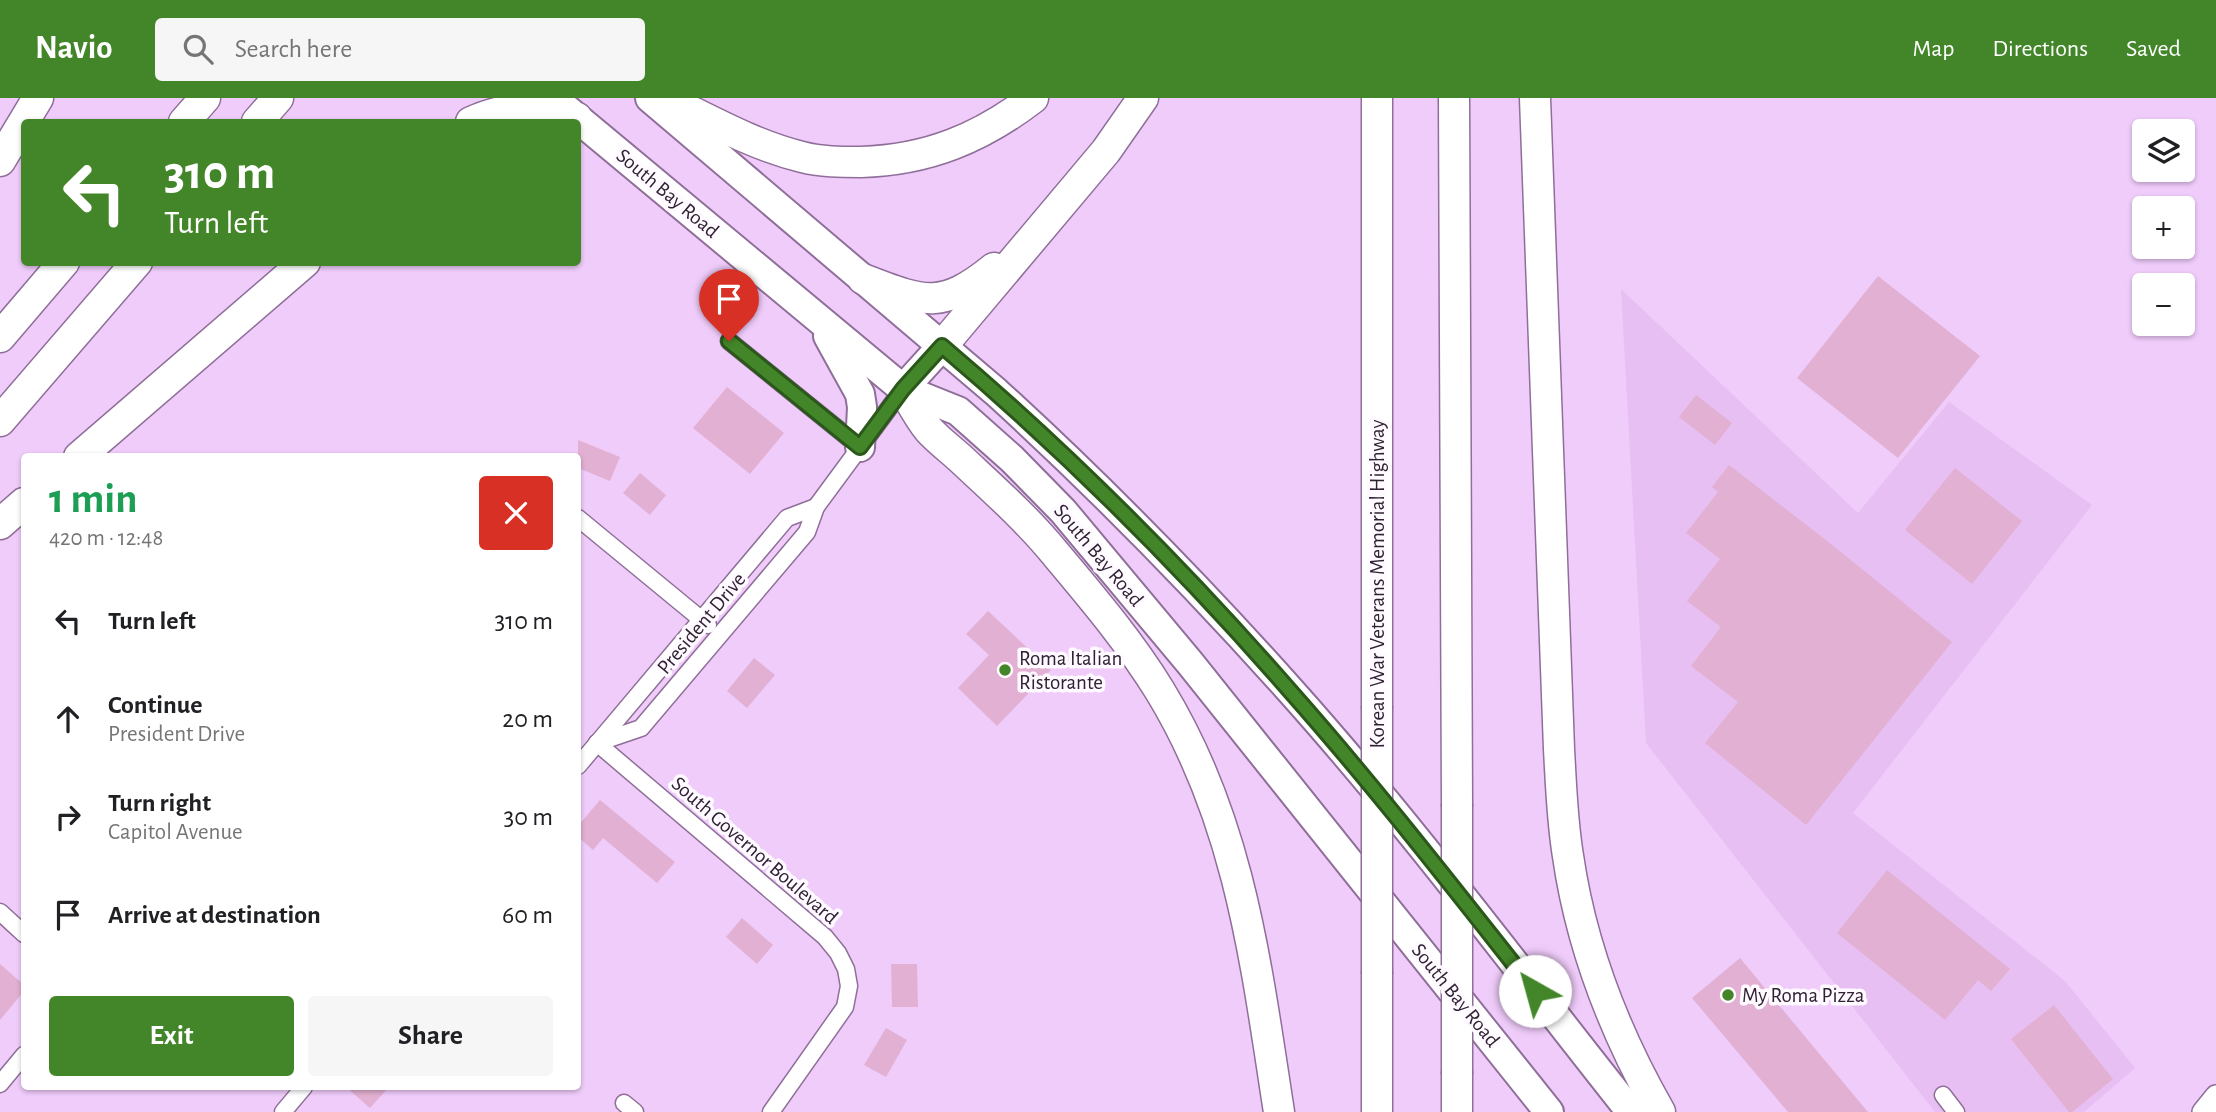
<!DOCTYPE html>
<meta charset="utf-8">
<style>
:root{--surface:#fff;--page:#f6f6f6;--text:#202124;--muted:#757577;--accent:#438629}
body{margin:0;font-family:"Alegreya Sans",sans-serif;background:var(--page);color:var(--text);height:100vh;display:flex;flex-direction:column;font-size:26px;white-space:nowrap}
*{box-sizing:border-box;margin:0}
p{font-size:23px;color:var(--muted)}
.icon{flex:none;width:38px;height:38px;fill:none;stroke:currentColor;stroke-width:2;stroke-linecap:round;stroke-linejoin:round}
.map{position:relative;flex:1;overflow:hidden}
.sheet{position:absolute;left:21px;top:355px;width:560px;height:637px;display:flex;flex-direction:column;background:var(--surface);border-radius:7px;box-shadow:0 2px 5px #0004}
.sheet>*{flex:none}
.guide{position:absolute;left:21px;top:21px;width:560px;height:147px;border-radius:7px;box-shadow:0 2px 5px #0004;background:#438629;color:#fff;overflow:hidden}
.buttons{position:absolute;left:2132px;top:21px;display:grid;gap:14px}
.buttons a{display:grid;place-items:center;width:63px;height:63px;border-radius:7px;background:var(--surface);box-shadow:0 2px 5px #0004;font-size:35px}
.pin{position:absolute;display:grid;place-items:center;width:60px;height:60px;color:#fff;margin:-72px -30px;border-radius:50% 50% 50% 0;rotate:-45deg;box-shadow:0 0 7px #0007}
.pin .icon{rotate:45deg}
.me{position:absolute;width:77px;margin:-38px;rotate:322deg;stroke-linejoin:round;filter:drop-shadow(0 0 5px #0008)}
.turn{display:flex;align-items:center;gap:24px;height:147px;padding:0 28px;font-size:32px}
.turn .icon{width:91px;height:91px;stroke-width:2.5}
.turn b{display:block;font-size:49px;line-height:60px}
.round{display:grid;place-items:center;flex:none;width:74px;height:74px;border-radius:7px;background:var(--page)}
.headline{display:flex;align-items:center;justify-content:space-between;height:119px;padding:0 28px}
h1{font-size:42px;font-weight:700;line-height:52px;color:#1e9e55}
.cta{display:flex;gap:14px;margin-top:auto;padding:14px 28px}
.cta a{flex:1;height:80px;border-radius:7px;background:var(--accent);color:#fff;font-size:28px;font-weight:700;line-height:80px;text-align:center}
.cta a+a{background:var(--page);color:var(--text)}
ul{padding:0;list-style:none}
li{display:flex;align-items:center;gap:21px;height:98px;padding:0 28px}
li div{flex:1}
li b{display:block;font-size:26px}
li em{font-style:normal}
header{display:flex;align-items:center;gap:42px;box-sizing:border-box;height:98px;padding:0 35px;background:var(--accent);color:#fff}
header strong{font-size:33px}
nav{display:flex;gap:38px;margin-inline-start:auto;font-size:24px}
.search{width:490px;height:63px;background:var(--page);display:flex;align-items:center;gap:18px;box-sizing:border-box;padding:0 24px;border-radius:7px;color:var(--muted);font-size:26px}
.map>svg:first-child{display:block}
</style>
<header>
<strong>Navio</strong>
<div class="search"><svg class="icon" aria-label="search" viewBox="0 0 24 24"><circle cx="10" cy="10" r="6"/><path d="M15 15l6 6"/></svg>Search here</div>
<nav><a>Map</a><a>Directions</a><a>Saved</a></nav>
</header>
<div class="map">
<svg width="2216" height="1014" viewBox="0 0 2216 1014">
<rect width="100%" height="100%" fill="#f0ccfb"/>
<path fill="#e7bff3" d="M1621 191 1858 415 1949 304 2092 407 1853 715 2065 883 2135 970 2084 1014H1935L1646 645Z"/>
<g fill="#e2b0d2">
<path d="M1878 178 1980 258 1898 360 1797 280Z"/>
<path d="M727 289 784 335 750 376 693 330Z"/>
<path d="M1696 297 1732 325 1715 347 1679 319Z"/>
<path d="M578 342 620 359 610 383 578 370Z"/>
<path d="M1729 367 1831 446 1952 544 1806 727 1705 645 1738 604 1691 568 1721 529 1687 503 1720 461 1686 435 1718 394 1712 389Z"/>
<path d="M1955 370 2022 423 1972 486 1905 432Z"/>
<path d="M640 375 666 397 650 417 623 395Z"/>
<path d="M988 513 1051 572 997 628 958 590 989 557 966 536Z"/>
<path d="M754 560 775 577 747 610 727 593Z"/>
<path d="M600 702 675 764 657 785 603 740 593 752 578 739V728Z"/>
<path d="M1887 772 2010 871 1991 893 1978 882 1945 922 1837 835Z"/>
<path d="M742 820 773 847 757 866 726 839Z"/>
<path d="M1740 860 1817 953 1868 1014H1788L1692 900Z"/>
<path d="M0 866 24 887V893L0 922Z"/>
<path d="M891 866H917L918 909H892Z"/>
<path d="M2054 907 2113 981 2072 1014H2069L2011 941Z"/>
<path d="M886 930 907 942 886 979 864 967Z"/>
<path d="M346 989H389L370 1010Z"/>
</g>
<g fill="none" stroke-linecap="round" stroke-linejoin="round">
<g stroke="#8f6f99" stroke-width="19">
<g id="minor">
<path d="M729 243 860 349"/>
<path d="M578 420 708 527"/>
<path d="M597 645 825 839 838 855 846 871 849 888 845 909 771 1014"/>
<path d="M597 645 641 630 807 434 816 409 903 291"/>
<path d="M578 668 787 420 816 409"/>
<path d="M0 814 24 836"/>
<path d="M0 986 24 957"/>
<path d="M1943 997 1956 1014"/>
<path d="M624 1005 635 1014"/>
<path d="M283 1014 304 989"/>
</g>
</g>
<g stroke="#8f6f99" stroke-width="24">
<path id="tertiary" d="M2203 1014 2216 998"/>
</g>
<g stroke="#8f6f99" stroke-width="32">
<g id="trunk">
<path d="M650 0 996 294C1099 388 1196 487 1289 591 1410 726 1518 872 1631 1014"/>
<path d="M559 5 903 291 958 313 1012 361 1063 413 1190 565 1549 1014"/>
<path d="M828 238 860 296 862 309 860 349"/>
<path d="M903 291 942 248"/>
</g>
</g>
<g stroke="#8f6f99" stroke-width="33">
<g id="motorway">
<path d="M664 0C710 22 753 47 802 59 821 64 841 64 861 64 928 62 981 40 1033 0"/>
<path d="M1377 0V608"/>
<path d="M1454 0 1457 706"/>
<path d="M1535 0 1559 651C1561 686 1562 722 1568 758 1581 848 1615 935 1660 1014"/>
<path d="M184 24 205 0"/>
<path d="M257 24 278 0"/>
<path d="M471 24C514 5 533 11 577 20"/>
<path d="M0 63 38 0"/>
<path d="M863 181C923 204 941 213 994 170"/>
<path d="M0 239 64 164"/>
<path d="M942 248 1106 53 1143 0"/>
<path d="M903 291C911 304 919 320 929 332 938 342 950 351 960 360 992 390 1026 420 1054 454 1091 498 1130 544 1160 593 1240 724 1256 866 1279 1014"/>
<path d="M0 323 137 164"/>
<path d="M79 359 305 164"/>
<path d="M0 426 24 405"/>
<path d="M1377 876V1014"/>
<path d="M1457 1014V976"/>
</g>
</g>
<use href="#minor" stroke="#fff" stroke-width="16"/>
<use href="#tertiary" stroke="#fff" stroke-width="21"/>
<use href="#trunk" stroke="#fff" stroke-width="28"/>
<use href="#motorway" stroke="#fff" stroke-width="30"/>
<g stroke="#8f6f99" stroke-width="33" stroke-linecap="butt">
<g id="motorway-bridge">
<path d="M1377 876V608"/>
<path d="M1457 976V706"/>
</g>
</g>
<use href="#motorway-bridge" stroke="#fff" stroke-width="30"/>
</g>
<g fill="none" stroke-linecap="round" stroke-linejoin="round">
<g stroke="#2c571b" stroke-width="18">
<path id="route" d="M729 243 860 349 903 291 942 248C1067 354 1183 470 1291 594 1376 690 1455 792 1535 893"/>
</g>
<use href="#route" stroke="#438629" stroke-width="12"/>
</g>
<g fill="#438629" stroke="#fefaff" stroke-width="2.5">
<circle cx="1005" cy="572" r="7"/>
<circle cx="1728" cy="897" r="7"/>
</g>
<g text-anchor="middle" stroke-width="7" stroke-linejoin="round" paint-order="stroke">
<g font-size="21" fill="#302234" stroke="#fefaff">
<text transform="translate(668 95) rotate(40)" y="7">South Bay Road</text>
<text transform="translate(1099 457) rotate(50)" y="7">South Bay Road</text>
<text transform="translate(1377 486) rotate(-90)" y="7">Korean War Veterans Memorial Highway</text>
<text transform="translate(701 525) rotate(-50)" y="7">President Drive</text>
<text transform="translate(755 752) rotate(41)" y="7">South Governor Boulevard</text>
<text transform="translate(1456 897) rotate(51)" y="7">South Bay Road</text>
</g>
<g font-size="21" fill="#302234" stroke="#fefaff" text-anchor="start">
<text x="1019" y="567">Roma Italian<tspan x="1019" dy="24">Ristorante</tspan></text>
<text x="1742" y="904">My Roma Pizza</text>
</g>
</g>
</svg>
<div class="buttons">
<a><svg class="icon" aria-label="layers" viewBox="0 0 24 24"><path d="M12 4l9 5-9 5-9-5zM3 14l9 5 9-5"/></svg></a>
<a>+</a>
<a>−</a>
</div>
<div class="pin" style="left:729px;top:243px;background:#d93025"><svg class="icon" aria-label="arrive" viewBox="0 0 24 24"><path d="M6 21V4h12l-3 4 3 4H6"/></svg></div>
<svg class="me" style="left:1535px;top:893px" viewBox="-20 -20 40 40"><circle r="19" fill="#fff"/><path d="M0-13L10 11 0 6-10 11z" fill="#438629"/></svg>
<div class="guide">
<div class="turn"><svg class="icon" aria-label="left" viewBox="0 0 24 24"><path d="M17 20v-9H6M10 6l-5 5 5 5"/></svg><div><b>310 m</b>Turn left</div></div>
</div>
<section class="sheet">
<div class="headline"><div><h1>1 min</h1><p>420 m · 12:48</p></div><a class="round" style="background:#d93025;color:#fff"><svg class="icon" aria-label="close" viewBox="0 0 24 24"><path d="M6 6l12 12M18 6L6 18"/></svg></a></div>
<ul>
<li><svg class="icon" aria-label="left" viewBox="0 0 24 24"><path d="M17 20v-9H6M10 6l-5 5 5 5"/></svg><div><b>Turn left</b></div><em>310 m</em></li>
<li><svg class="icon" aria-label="ahead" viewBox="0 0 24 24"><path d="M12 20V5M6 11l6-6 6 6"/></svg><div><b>Continue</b><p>President Drive</p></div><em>20 m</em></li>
<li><svg class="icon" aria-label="right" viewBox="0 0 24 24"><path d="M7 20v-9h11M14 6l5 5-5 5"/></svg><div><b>Turn right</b><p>Capitol Avenue</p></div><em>30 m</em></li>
<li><svg class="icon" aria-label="arrive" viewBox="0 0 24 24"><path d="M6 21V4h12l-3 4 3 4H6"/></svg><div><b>Arrive at destination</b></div><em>60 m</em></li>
</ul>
<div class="cta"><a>Exit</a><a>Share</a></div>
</section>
</div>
